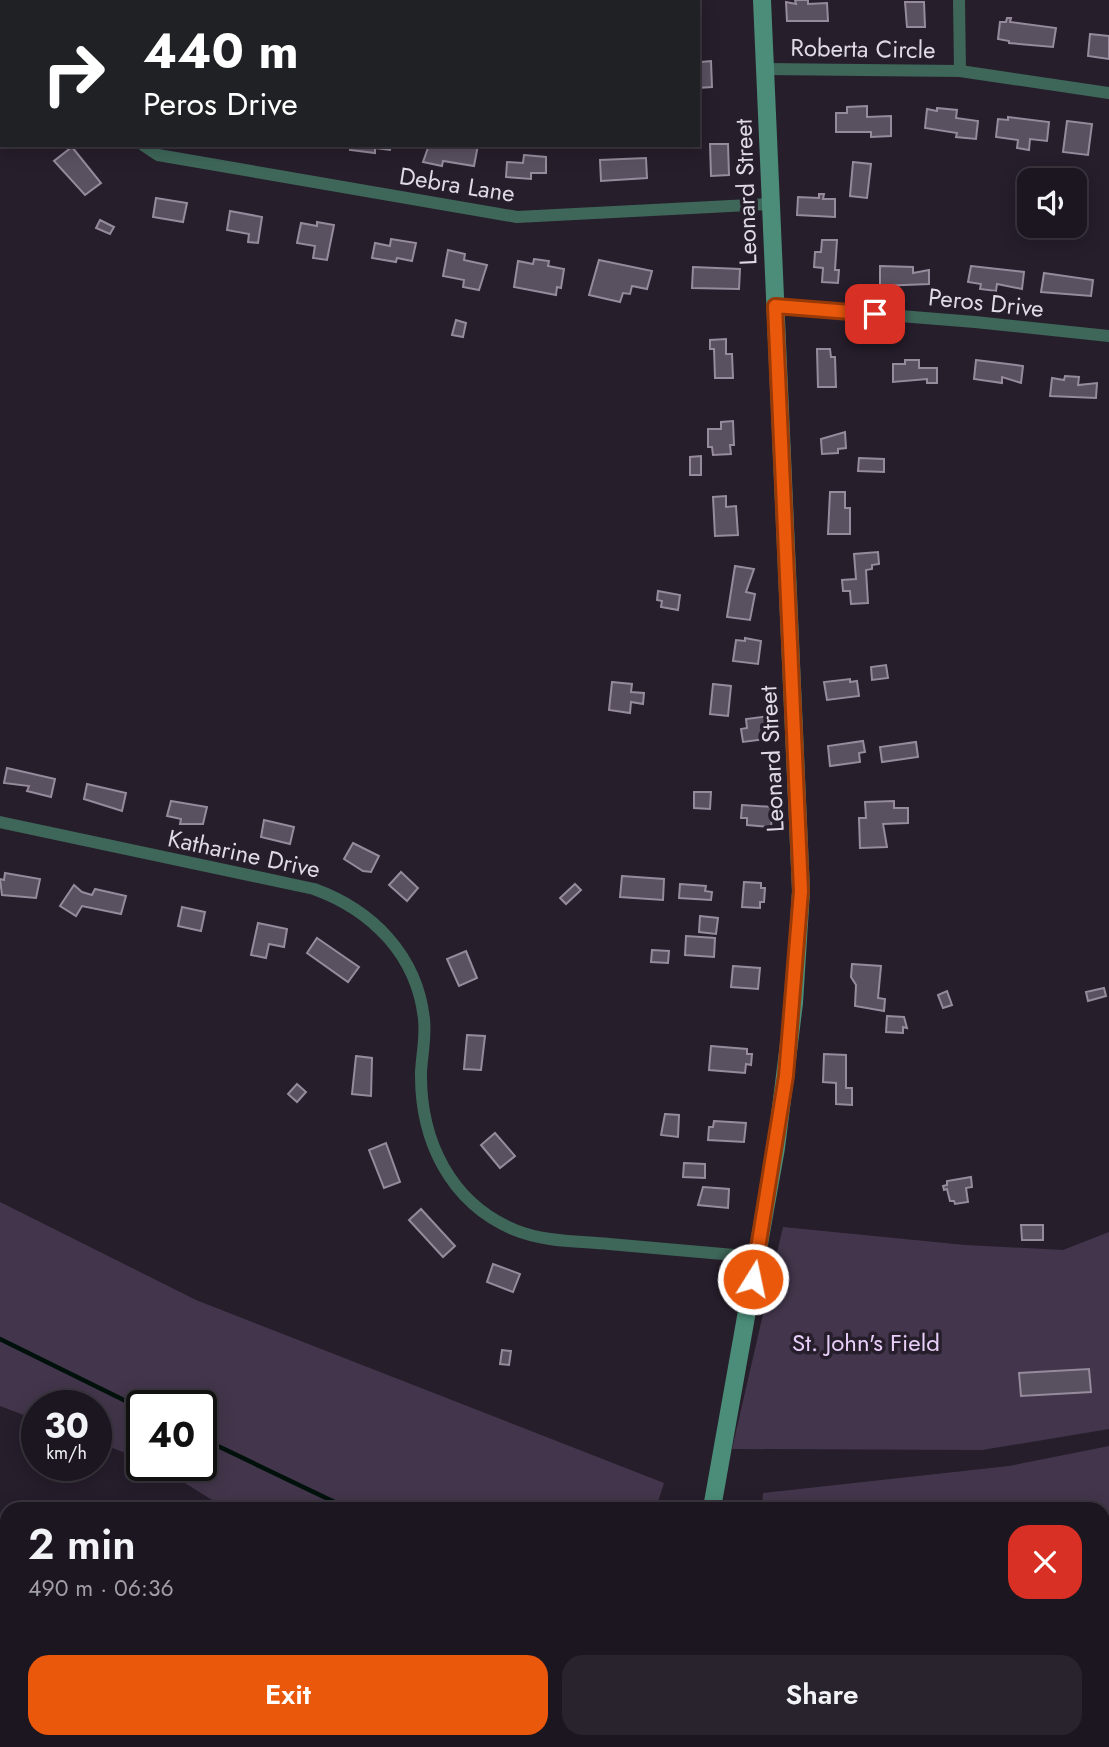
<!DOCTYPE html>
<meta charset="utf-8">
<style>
:root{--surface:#1c1620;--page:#29232d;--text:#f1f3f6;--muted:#a09fa5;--line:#3a353e;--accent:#ea580c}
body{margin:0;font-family:Jost,sans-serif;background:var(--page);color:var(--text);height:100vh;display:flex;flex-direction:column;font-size:26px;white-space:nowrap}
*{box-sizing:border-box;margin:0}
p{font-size:23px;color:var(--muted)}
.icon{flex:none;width:38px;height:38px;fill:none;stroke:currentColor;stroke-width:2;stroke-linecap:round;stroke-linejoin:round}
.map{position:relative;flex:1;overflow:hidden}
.drawer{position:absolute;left:0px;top:1502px;width:1110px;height:247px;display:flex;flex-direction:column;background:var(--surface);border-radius:21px 21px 0 0;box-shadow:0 4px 18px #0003,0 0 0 2px var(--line)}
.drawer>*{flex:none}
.hud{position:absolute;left:0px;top:0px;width:700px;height:147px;box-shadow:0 4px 18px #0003,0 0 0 2px var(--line);background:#202124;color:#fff;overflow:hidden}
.fabs{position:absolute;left:1017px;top:168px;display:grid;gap:14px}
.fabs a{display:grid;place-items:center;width:70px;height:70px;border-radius:14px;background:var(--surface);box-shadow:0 4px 18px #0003,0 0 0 2px var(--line);font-size:35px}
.speed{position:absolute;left:21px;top:1390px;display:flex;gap:14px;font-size:35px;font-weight:700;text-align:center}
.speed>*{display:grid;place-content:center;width:91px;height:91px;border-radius:50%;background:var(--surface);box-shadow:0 4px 18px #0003,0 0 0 2px var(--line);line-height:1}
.speed small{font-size:18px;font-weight:400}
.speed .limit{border:4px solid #111;border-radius:10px;background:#fff;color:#111}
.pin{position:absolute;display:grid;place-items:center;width:60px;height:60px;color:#fff;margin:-30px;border-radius:14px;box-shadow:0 4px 10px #0006}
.me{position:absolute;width:77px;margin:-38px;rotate:10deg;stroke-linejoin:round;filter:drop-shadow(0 0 5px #0008)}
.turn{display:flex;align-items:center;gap:24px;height:147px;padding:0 28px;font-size:32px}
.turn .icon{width:91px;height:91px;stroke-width:2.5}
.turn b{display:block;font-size:49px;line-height:60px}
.round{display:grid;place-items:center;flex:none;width:74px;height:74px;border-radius:21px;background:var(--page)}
.head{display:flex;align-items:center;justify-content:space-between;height:119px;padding:0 28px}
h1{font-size:42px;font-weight:600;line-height:52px}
.cta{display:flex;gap:14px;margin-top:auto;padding:14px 28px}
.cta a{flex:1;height:80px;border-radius:21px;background:var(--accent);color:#fff;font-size:28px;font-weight:600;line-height:80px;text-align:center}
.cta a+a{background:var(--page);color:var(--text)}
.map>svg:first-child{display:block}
</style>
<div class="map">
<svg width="1109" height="1747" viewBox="0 0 1109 1747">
<rect width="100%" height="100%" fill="#261e2b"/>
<g fill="#43364c">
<path d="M0 1202 196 1300 664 1483 656 1508H225L156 1465H201V1405H142V1459L96 1442V1405H37V1420L0 1406Z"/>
<path d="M783 1227 965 1245 1063 1250 1109 1232V1429L982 1450 732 1449Z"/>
<path d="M1109 1446V1625L1103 1628 1102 1508H762L763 1493 1009 1466Z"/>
</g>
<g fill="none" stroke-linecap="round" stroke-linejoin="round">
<g stroke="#00110b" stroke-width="4.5">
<path d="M0 1339 142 1409"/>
<path d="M201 1438 347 1508"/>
<path d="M1102 1544 1109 1542"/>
</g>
</g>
<g fill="#595060" stroke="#958b9c" stroke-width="2">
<path d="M795 0H808V4L827 3 828 21H787L786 2 796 4Z"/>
<path d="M905 2H924L925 27H907Z"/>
<path d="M1007 18H1011L1010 22 1056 28 1053 47 1009 43V41L998 39 1000 22H1006Z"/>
<path d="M1090 34 1109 36V59L1088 56Z"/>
<path d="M698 49 701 62 711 61 712 87 698 88Z"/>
<path d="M867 106V117L891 116V136L871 137V132H836V113H847V107Z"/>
<path d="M937 108 957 110 956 118 978 121 976 139 956 137 957 133 925 128 927 109 937 111Z"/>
<path d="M1008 117 1049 122 1047 141 1030 139 1029 150 1017 148 1018 140 996 137 998 119 1008 120Z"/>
<path d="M1067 121 1092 124 1088 155 1063 152Z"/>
<path d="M710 144H728L729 175 711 176Z"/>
<path d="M351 145H391L390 150 375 148V153L350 150Z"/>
<path d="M429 145H478L474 166 443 161 442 166 423 162Z"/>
<path d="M72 147 101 183 85 195 54 161Z"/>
<path d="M524 155 546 157V173H531V179L506 177 507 162 523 163Z"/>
<path d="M646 158 647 178 601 181 600 160Z"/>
<path d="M853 162 871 164 867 198 850 196Z"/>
<path d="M819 194H824L823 199H835V217L797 215 798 197 819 198Z"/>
<path d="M156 198 187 203 183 222 153 217Z"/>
<path d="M230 211 262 217 258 243 248 242 249 234 227 230Z"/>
<path d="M100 220 114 227 110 234 96 228Z"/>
<path d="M317 222 334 225 327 260 313 258 315 246 297 243 301 223 317 226Z"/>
<path d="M391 239 416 243 412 261 397 258 396 262 372 258 375 243 390 246Z"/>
<path d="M822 240H837L835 270H839L838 283 822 282 823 268 814 267 815 252H821Z"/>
<path d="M448 250 465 254 464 260 487 265 479 290 463 287 464 280 443 276Z"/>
<path d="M534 259 549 261 548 266 564 269 561 288 557 287 556 295 514 287 518 261 533 264Z"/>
<path d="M599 260 652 271 647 289 632 286 630 294 623 293 620 302 589 295Z"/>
<path d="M880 266 913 267V273L929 270V284L880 286Z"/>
<path d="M971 266 1024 272 1022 289 997 284 996 291 980 289 981 284 968 282Z"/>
<path d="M693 267 740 269 739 289 692 288Z"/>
<path d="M1044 273 1093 280 1091 296 1041 292Z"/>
<path d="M456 320 466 323 463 337 452 335Z"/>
<path d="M726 339V354H732L733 378H715L714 349H710V340Z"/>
<path d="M817 349H830L831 357H835L836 387H818Z"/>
<path d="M905 360H919V368H937V383H927V379L893 382V364H905Z"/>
<path d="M976 360 1023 366 1021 383 1002 377V383L974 379Z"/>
<path d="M1065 376 1079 377 1078 385 1097 383 1096 398 1050 396 1052 378 1064 380Z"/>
<path d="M733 421 734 445H730L731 454 713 455 712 447H708V429H721V422Z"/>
<path d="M845 432 846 448 838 449V453L822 454 821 439Z"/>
<path d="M701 456V475H690V457Z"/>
<path d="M859 458 884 459V472L858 471Z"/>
<path d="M830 492H845V508H850V534H828Z"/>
<path d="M726 496V507L736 506 738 535 715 536 713 497Z"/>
<path d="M878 552 879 564 872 565V569L866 570 868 603 851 604 850 591H843L842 580 856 579 854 554Z"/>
<path d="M735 566 754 569 746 592 755 594 750 620 727 617Z"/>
<path d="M658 591 680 595 678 610 661 607 662 601 657 600Z"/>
<path d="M745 638 761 641 758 664 733 661 736 640 745 641Z"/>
<path d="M886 665 888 678 872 680 871 667Z"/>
<path d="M850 679V682L857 681 859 696 827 700 824 682Z"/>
<path d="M612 682 632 684 631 692 644 693 643 704 631 702 630 713 609 710Z"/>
<path d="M713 684 731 686 728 716 710 714Z"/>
<path d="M771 716 774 738 743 742 741 729 747 728 746 719Z"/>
<path d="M863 741 865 752 859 753 860 762 830 766 828 746Z"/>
<path d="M916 742 918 757 882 762 880 747Z"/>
<path d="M7 768 55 779 51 797 27 791 29 786 4 783Z"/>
<path d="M87 784 126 793 122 811 84 799Z"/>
<path d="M694 792H711L710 809 694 808Z"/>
<path d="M171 801 207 807 203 824H180L181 819 167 816Z"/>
<path d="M894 801V808H908V823L883 824 887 847 860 848 859 818H866L865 802Z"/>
<path d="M742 805 773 807 771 827 747 825V818H741Z"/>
<path d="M264 820 294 827 290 844 261 837Z"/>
<path d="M353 843 379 856 371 872 363 871 344 859Z"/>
<path d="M401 872 418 888 407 901 389 885Z"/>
<path d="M5 873 40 879 36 898 2 895 0 879 4 880Z"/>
<path d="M622 876 664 879 663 900 620 897Z"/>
<path d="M744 882 761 883V888H765L764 902H760V908L742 907Z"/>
<path d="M575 884 581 890 566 904 560 898Z"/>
<path d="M680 884 706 886 705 891 712 892 711 900 679 898Z"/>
<path d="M74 885 82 892 92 895 95 889 126 896 121 914 82 906 76 916 60 906Z"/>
<path d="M182 907 205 912 201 931 178 926Z"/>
<path d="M700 916 718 918 716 934 699 932Z"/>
<path d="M258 923 287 929 284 947 269 944 266 958 251 955Z"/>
<path d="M686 936 715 938 714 957 685 955Z"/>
<path d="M317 938 359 967 348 982 307 953Z"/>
<path d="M652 950 669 951 668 963 651 962Z"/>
<path d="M466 951 477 978 459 986 447 959Z"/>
<path d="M852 964 881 966 878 998 885 999 884 1011 855 1006 856 985 851 977Z"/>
<path d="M733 966 760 968 758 989 731 987Z"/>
<path d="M1104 988 1106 996 1088 1001 1086 992Z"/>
<path d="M947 991 952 1005 943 1008 938 995Z"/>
<path d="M887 1016 904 1017 907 1028 903 1027V1033L886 1032Z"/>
<path d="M467 1035 485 1036 481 1070 464 1069Z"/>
<path d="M711 1046 747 1049V1054H752L751 1065 746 1064 745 1073 709 1070Z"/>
<path d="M824 1054 846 1055V1088H852V1105L836 1104V1083L823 1082Z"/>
<path d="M356 1056 372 1058 371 1096 352 1094Z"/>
<path d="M297 1084 306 1092 297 1102 288 1094Z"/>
<path d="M665 1114 679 1115 678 1137 661 1135Z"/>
<path d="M714 1121 746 1123 744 1142 708 1140 709 1127H713Z"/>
<path d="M495 1133 515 1156 500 1168 481 1145Z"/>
<path d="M386 1143 400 1182 384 1188 369 1150Z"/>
<path d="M684 1163 705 1164V1178L683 1177Z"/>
<path d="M971 1177 972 1187 966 1188 968 1202 955 1204 954 1201H950L947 1189 944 1190 943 1186 947 1185V1181Z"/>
<path d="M703 1187 729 1189 728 1208 698 1205Z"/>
<path d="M421 1209 455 1246 443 1257 409 1220Z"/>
<path d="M1021 1225H1043V1240H1022Z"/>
<path d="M493 1264 520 1274 513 1292 487 1282Z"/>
<path d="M502 1350 511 1351 509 1365 500 1364Z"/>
<path d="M1089 1369 1091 1392 1021 1396 1019 1373Z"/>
<path d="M524 1741 556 1743 588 1741 587 1747H523Z"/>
</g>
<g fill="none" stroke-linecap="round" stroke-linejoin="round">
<g stroke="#3e6659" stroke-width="12">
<path d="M959 0 960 71"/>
<path d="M765 69 960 71 1109 93"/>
<path d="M143 145 158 155 517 217 771 204"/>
<path d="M775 306 975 322 1109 336"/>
<path d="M0 822 314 889C372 910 417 955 424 1019 426 1037 422 1054 421 1072 420 1140 450 1203 515 1230 544 1242 578 1241 609 1244 658 1248 707 1253 757 1257"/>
<path d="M114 1741 115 1747"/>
</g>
<g stroke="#4b8d78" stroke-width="18">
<path d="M712 1508 776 1148 794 1003 801 891 762 0"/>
<path d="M787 1741 789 1747"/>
</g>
</g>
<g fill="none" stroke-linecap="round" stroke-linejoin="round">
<g stroke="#983908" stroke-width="18">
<path id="route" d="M753 1279 786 1076 801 891 775 306 875 314"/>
</g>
<use href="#route" stroke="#ea580c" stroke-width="12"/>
</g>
<g text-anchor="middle" stroke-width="7" stroke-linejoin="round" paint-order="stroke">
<g font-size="24" fill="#dfdae3" stroke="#261e2b">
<text transform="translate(863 49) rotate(1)" y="8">Roberta Circle</text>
<text transform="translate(457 185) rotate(9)" y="8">Debra Lane</text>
<text transform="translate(746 192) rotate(-92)" y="8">Leonard Street</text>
<text transform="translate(986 303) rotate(6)" y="8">Peros Drive</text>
<text transform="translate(772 759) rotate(-93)" y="8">Leonard Street</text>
<text transform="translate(244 854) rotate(12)" y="8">Katharine Drive</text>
</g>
<g font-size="24" fill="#e8cef9" stroke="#261e2b">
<text x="866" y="1351">St. John's Field</text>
</g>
</g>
</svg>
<div class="fabs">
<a><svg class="icon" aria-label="sound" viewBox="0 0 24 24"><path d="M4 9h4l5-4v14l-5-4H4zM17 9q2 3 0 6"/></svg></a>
</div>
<div class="speed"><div>30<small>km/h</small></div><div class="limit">40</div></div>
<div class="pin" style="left:875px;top:314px;background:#d93025"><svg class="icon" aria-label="arrive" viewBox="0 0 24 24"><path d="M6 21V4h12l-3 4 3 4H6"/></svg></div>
<svg class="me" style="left:753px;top:1279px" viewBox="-20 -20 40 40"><circle r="17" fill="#ea580c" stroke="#fff" stroke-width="3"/><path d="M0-11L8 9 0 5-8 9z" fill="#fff"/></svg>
<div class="hud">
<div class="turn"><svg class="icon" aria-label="right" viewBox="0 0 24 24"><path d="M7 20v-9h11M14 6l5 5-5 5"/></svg><div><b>440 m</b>Peros Drive</div></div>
</div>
<section class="drawer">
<div class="head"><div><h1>2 min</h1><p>490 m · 06:36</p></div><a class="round" style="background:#d93025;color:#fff"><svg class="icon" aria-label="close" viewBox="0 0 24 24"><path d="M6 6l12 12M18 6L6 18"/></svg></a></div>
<div class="cta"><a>Exit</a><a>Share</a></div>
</section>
</div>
